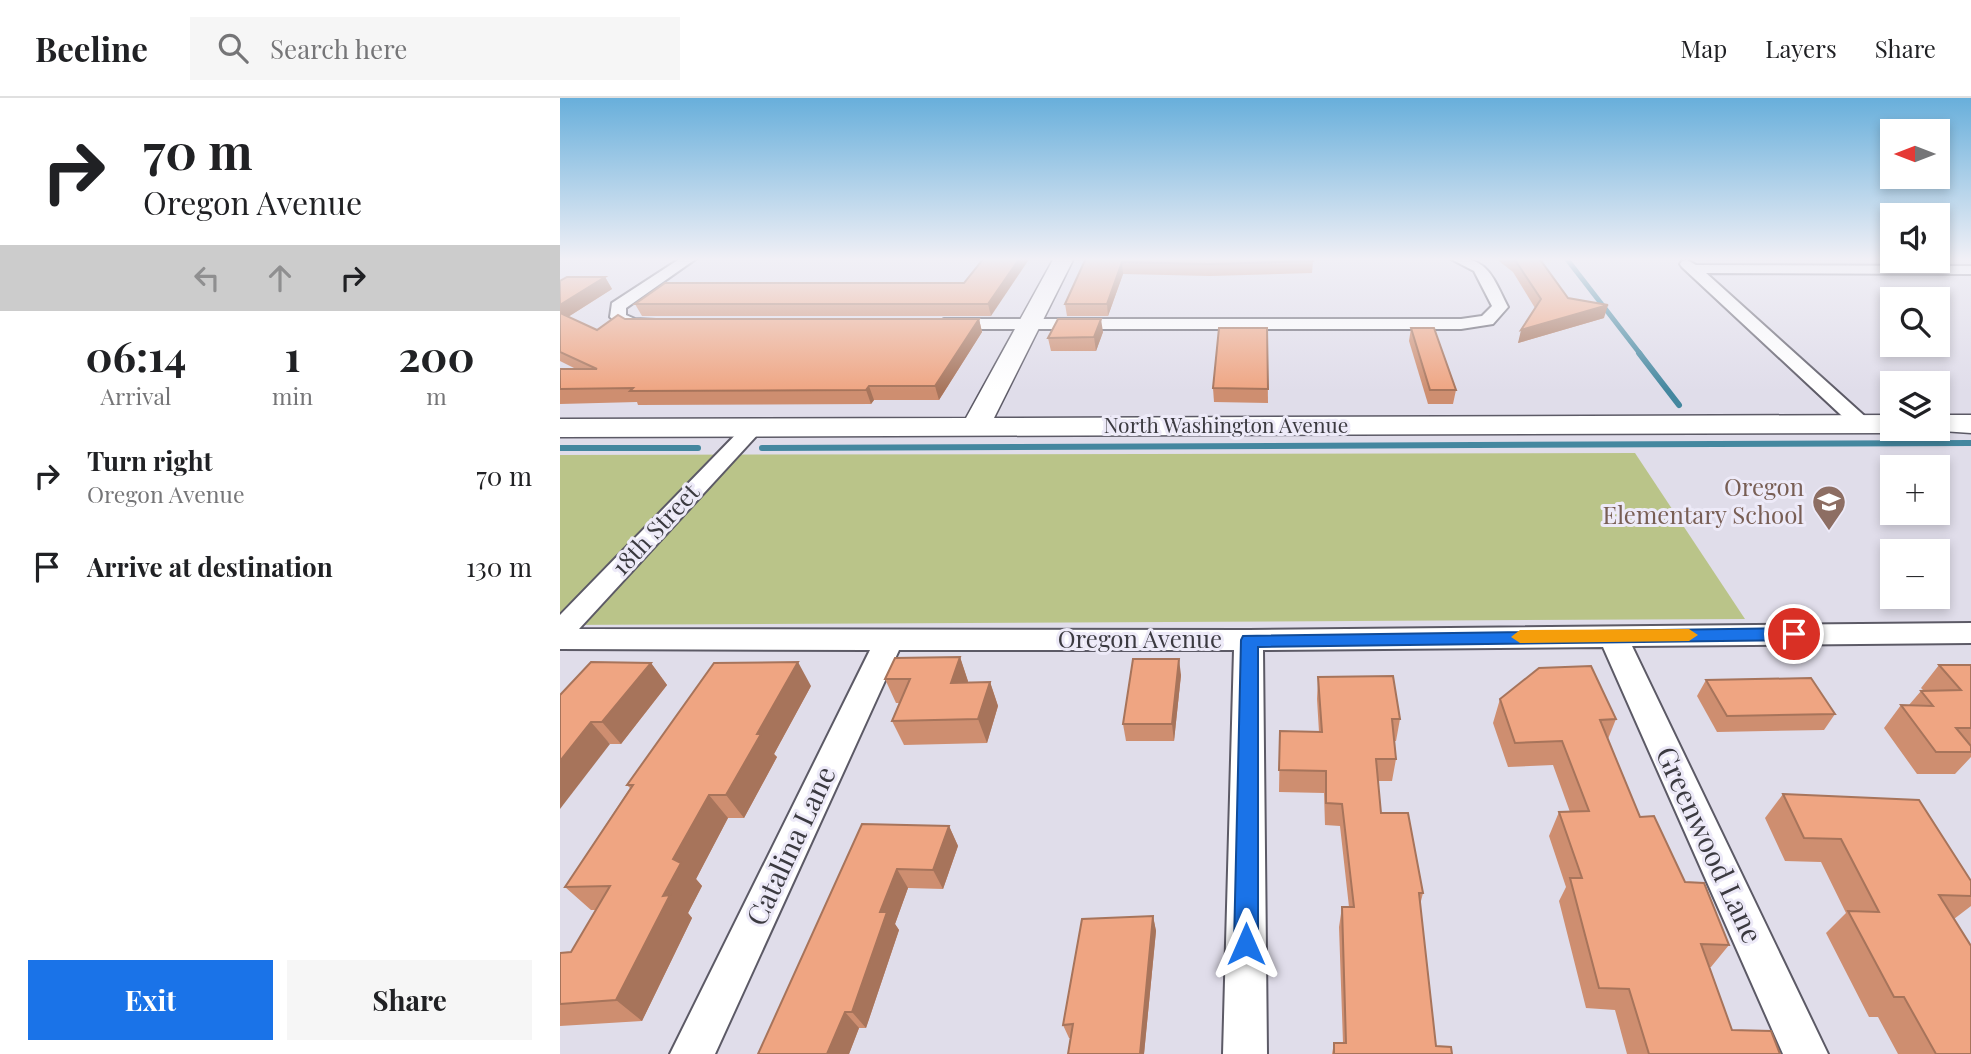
<!DOCTYPE html>
<meta charset="utf-8">
<style>
:root{--surface:#fff;--page:#f6f6f6;--text:#202124;--muted:#757577;--line:#e0e0e0;--accent:#1a73e8}
body{margin:0;font-family:"Playfair Display",serif;background:var(--page);color:var(--text);height:100vh;display:flex;flex-direction:column;font-size:26px;white-space:nowrap}
*{box-sizing:border-box;margin:0}
p{font-size:23px;color:var(--muted)}
.icon{flex:none;width:38px;height:38px;fill:none;stroke:currentColor;stroke-width:2;stroke-linecap:round;stroke-linejoin:round}
.map{position:relative;flex:1;overflow:hidden}
.drawer{display:flex;flex-direction:column;background:var(--surface);width:560px}
.drawer>*{flex:none}
.guide{background:#fff;color:var(--text);overflow:hidden}
.needle{width:46px;rotate:270deg}
.fabs{position:absolute;left:1320px;top:21px;display:grid;gap:14px}
.fabs a{display:grid;place-items:center;width:70px;height:70px;border-radius:0px;background:var(--surface);box-shadow:0 4px 10px #0003;font-size:35px}
.pin{position:absolute;display:grid;place-items:center;width:60px;height:60px;color:#fff;margin:-30px;border:4px solid #fff;border-radius:50%;box-shadow:0 2px 7px #0007}
.me{position:absolute;width:77px;margin:-38px;rotate:0deg;stroke-linejoin:round;filter:drop-shadow(0 0 5px #0008)}
.turn{display:flex;align-items:center;gap:24px;height:147px;padding:0 28px;font-size:32px}
.turn .icon{width:91px;height:91px;stroke-width:2.5}
.turn b{display:block;font-size:49px;line-height:60px}
.lanes{display:flex;align-items:center;height:66px;padding:0 28px;background:#0003;justify-content:center;gap:35px;direction:ltr}
.lanes .off{opacity:.35}
.eta{display:flex;justify-content:space-evenly;align-items:center;height:119px;text-align:center}
.eta b{font-size:42px;font-weight:700;line-height:49px}
.cta{display:flex;gap:14px;margin-top:auto;padding:14px 28px}
.cta a{flex:1;height:80px;border-radius:0px;background:var(--accent);color:#fff;font-size:28px;font-weight:700;line-height:80px;text-align:center}
.cta a+a{background:var(--page);color:var(--text)}
ul{padding:0;list-style:none}
li{display:flex;align-items:center;gap:21px;height:91px;padding:0 28px}
li div{flex:1}
li b{display:block;font-size:26px}
li em{font-style:normal}
header{display:flex;align-items:center;gap:42px;box-sizing:border-box;height:98px;padding:0 35px;background:var(--surface);border-bottom:2px solid var(--line)}
header strong{font-size:33px}
nav{display:flex;gap:38px;margin-inline-start:auto;font-size:24px}
.search{width:490px;height:63px;background:var(--page);display:flex;align-items:center;gap:18px;box-sizing:border-box;padding:0 24px;border-radius:0px;color:var(--muted);font-size:26px}
main{display:flex;flex:1;min-height:0}
.map>svg:first-child{display:block}
</style>
<header>
<strong>Beeline</strong>
<div class="search"><svg class="icon" aria-label="search" viewBox="0 0 24 24"><circle cx="10" cy="10" r="6"/><path d="M15 15l6 6"/></svg>Search here</div>
<nav><a>Map</a><a>Layers</a><a>Share</a></nav>
</header>
<main>
<section class="drawer">
<div class="guide">
<div class="turn"><svg class="icon" aria-label="right" viewBox="0 0 24 24"><path d="M7 20v-9h11M14 6l5 5-5 5"/></svg><div><b>70 m</b>Oregon Avenue</div></div>
<div class="lanes"><svg class="icon off" aria-label="left" viewBox="0 0 24 24"><path d="M17 20v-9H6M10 6l-5 5 5 5"/></svg><svg class="icon off" aria-label="ahead" viewBox="0 0 24 24"><path d="M12 20V5M6 11l6-6 6 6"/></svg><svg class="icon" aria-label="right" viewBox="0 0 24 24"><path d="M7 20v-9h11M14 6l5 5-5 5"/></svg></div>
</div>
<div class="eta">
<div><b>06:14</b><p>Arrival</p></div>
<div><b>1</b><p>min</p></div>
<div><b>200</b><p>m</p></div>
</div>
<ul>
<li><svg class="icon" aria-label="right" viewBox="0 0 24 24"><path d="M7 20v-9h11M14 6l5 5-5 5"/></svg><div><b>Turn right</b><p>Oregon Avenue</p></div><em>70 m</em></li>
<li><svg class="icon" aria-label="arrive" viewBox="0 0 24 24"><path d="M6 21V4h12l-3 4 3 4H6"/></svg><div><b>Arrive at destination</b></div><em>130 m</em></li>
</ul>
<div class="cta"><a>Exit</a><a>Share</a></div>
</section>
<div class="map">
<svg width="1411" height="956" viewBox="0 0 1411 956">
<rect width="100%" height="100%" fill="#e0ddea"/>
<path fill="#bac489" d="M1075 355 1185 521 0 527V357Z"/>
<g fill="none" stroke-linecap="round" stroke-linejoin="round">
<path stroke="#44879f" stroke-width="5" d="M1006 160 1081 257"/>
<g stroke="#44879f" stroke-width="6">
<path d="M1079 255 1119 307"/>
<path d="M0 350H138"/>
<path d="M202 350 1411 345"/>
</g>
<g stroke="#5c5a66" stroke-width="4">
<g id="street">
<path d="M121 160H137L66 210V217L75 221 96 222 98 226 96 230C80 234 61 231 50 219L52 205Z"/>
<path d="M889 160C928 158 932 178 948 209L933 226 901 231H384L376 226 384 221H901L922 218 932 208 914 173Z"/>
<path d="M1127 162 1136 167 1411 168V176L1146 175 1309 322 1312 326 1309 330H1295L1122 169 1120 166 1122 163Z"/>
<path d="M193 324 200 326 203 330 200 334 19 531 689 532 1411 525V545L1072 548 1268 956H1223L1043 549 703 552 707 956H663L674 552H339L155 956H110L310 552 0 551V517L186 326Z"/>
</g>
</g>
<g stroke="#5c5a66" stroke-width="3">
<g id="secondary">
<path d="M494 160H514L434 320 1332 317V331H1343L1332 335 0 339V321L406 320Z"/>
<path d="M1377 317H1411V335L1367 332 1377 331Z"/>
</g>
</g>
<use href="#street" fill="#fff" fill-rule="evenodd"/>
<use href="#secondary" fill="#fff" fill-rule="evenodd"/>
</g>
<g fill="#ce8e70">
<path d="M424 160 431 218H82L75 206 404 185Z"/>
<path d="M526 160 753 163 752 175 650 178 563 176 548 218H507L505 206Z"/>
<path d="M935 160H979L1008 200 1044 220 958 245 975 210 953 174Z"/>
<path d="M45 179 52 191 8 219 37 232 65 221H419L422 234 379 302H314L311 306 78 307 77 304 0 306V271H16L0 263V183Z"/>
<path d="M707 230 708 305 654 304 653 290Z"/>
<path d="M851 230 896 292 893 306H868L849 243Z"/>
<path d="M543 234 536 253H491L488 240Z"/>
<path d="M400 559 408 584H430L438 608 427 645 344 647 332 623 339 605H336L325 581Z"/>
<path d="M91 565 107 587 61 646H50L0 597Z"/>
<path d="M1379 567H1411V659L1395 676H1357L1324 630 1341 607H1349L1361 593H1364L1361 590Z"/>
<path d="M621 577 614 643H566L563 626Z"/>
<path d="M758 579 840 621 836 643H834L836 661 832 683H818L821 715 863 795 860 807 876 948 892 956H772L774 945H783L779 829 782 809H789L780 728 765 727 764 695 719 694 720 633 759 634 757 601Z"/>
<path d="M1146 582 1275 616 1264 632 1157 634 1137 598Z"/>
<path d="M251 588 214 656 217 659 184 720H168L136 781 142 788 128 815 132 820 82 923 0 928V855L11 854 36 812H31L5 789 70 690 67 687Z"/>
<path d="M940 601 1056 621 1048 641 1080 719 1169 847 1151 869H1149L1172 932 1220 956H1067L1055 912 1026 910 999 803 1006 789 989 738 999 714H1010L993 667 948 669 933 625Z"/>
<path d="M1223 696 1411 783V808L1394 821 1411 956H1338L1318 919H1309L1266 835 1286 815 1261 764 1225 763 1205 720Z"/>
<path d="M302 726 389 728 398 748 383 791 348 790 335 826 339 832 306 930H299L289 956H198Z"/>
<path d="M593 818 596 833 584 956H508L511 940H509L503 927Z"/>
</g>
<g fill="#a7745b">
<path d="M460 160H470L431 218 428 206Z"/>
<path d="M562 164 563 176 548 218 547 206Z"/>
<path d="M45 179 52 191 0 224V207Z"/>
<path d="M1048 207 1044 220 958 245 961 232Z"/>
<path d="M419 221 422 234 379 302 375 288Z"/>
<path d="M541 221 543 234 536 253 534 239Z"/>
<path d="M309 288 314 302 311 306 306 292Z"/>
<path d="M400 559 408 583 400 609 391 585Z"/>
<path d="M619 561 621 577 614 643 612 626Z"/>
<path d="M238 564 251 588 214 656 217 659 184 720 166 697 197 636Z"/>
<path d="M91 565 107 587 61 646 42 624Z"/>
<path d="M430 584 438 608 427 645 418 621Z"/>
<path d="M31 624 50 646 0 711V663Z"/>
<path d="M149 697 168 720 136 781 142 788 128 815 132 820 82 923 56 902 103 798 113 761Z"/>
<path d="M389 728 398 748 383 791 373 772Z"/>
<path d="M337 771 348 790 335 826 339 832 306 930 292 914 320 814Z"/>
<path d="M593 818 596 833 584 956H580Z"/>
<path d="M285 914 299 930 289 956H267Z"/>
</g>
<g fill="#efa582" stroke="#a7745b" stroke-width="2">
<path d="M424 160H460L428 206H75L105 185H404Z"/>
<path d="M526 160H752L753 163 649 166 562 164 547 206H505Z"/>
<path d="M953 160H979L1008 200 1048 207 961 232 981 201 955 162Z"/>
<path d="M7 179H45L0 207V183Z"/>
<path d="M0 215 37 232 58 217 65 221H419L375 288H309L306 292 70 293 73 290 0 291V271H37L0 254Z"/>
<path d="M498 221H541L534 239 488 240Z"/>
<path d="M659 230H707L708 291 653 290Z"/>
<path d="M851 230H874L896 292H870Z"/>
<path d="M400 559 391 585 430 584 418 621 332 623 350 581H325L335 560Z"/>
<path d="M573 561H619L612 626H563Z"/>
<path d="M31 564 91 565 42 624H31L0 663V597Z"/>
<path d="M238 564 197 636H201L166 697H149L113 761 121 765 103 798 110 797 56 902 0 906V855L11 854 50 788 5 789 73 687H67L154 565Z"/>
<path d="M1379 567H1411V630H1396L1411 648V654H1376L1341 607 1373 608 1361 593 1401 592Z"/>
<path d="M1031 568 1056 621 1040 622 1080 719 1094 718 1125 784 1144 785 1169 847 1141 846 1172 932 1211 933 1220 956H1089L1069 891 1039 890 1010 780H1022L999 714 1029 713 1002 643 955 645 940 601 979 570Z"/>
<path d="M833 578 840 621H832L836 661H816L821 715H848L863 795H859L876 948 891 949 892 956H774V945H786L782 809H794L782 706 766 705V673L719 672 720 633 762 634 758 579Z"/>
<path d="M1251 580 1275 616 1167 618 1146 582Z"/>
<path d="M1223 696 1359 702 1411 783V798L1379 797 1411 848V956H1376L1344 899H1334L1288 813 1319 814 1281 741 1244 740Z"/>
<path d="M302 726 389 728 373 772 337 771 320 814H327L292 914H285L267 956H198Z"/>
<path d="M593 818 580 956H508L513 926 503 927 522 821Z"/>
</g>
<linearGradient id="sky" x2="0" y2="1"><stop stop-color="#68afdb"/><stop offset="0.55" stop-color="#f1f0f6"/><stop offset="1" stop-color="#f1f0f6" stop-opacity="0"/></linearGradient>
<rect width="1411" height="293" fill="url(#sky)"/>
<path fill="#1a73e8" stroke="#114b97" stroke-width="2" d="M1234 530 1242 536 1234 542 698 549V846L695 854 686 858 678 854 674 846 681 542 683 538Z"/>
<path fill="#f59e0b" d="M1129 531 1138 537 1129 543 960 545 951 539 960 532Z"/>
<defs>
<g id="school-pin" transform="scale(1.75)"><path d="M0 17L-7.5 6A9.5 9.5 0 1 1 7.5 6Z" fill="#8d6e63" stroke="#edeaf8"/><path d="M0-5L7-2L0 1L-7-2ZM-4 1L0 2.5L4 1V4Q0 6-4 4Z" fill="#fff"/></g>
</defs>
<g fill-rule="evenodd">
<use href="#school-pin" x="1269" y="404"/>
</g>
<g text-anchor="middle" stroke-width="6" stroke-linejoin="round" paint-order="stroke">
<g font-size="21" fill="#3b3a40" stroke="#edeaf8">
<text x="666" y="335">North Washington Avenue</text>
</g>
<g font-size="24" fill="#785e54" stroke="#edeaf8" text-anchor="end">
<text x="1244" y="398">Oregon<tspan x="1244" dy="28">Elementary School</tspan></text>
</g>
<g font-size="24" fill="#3b3a40" stroke="#edeaf8">
<text transform="translate(96 432) rotate(-47)" y="8">18th Street</text>
<text x="580" y="550">Oregon Avenue</text>
</g>
<g font-size="28" fill="#3b3a40" stroke="#edeaf8">
<text transform="translate(1149 747) rotate(65)" y="10">Greenwood Lane</text>
<text transform="translate(231 748) rotate(-65)" y="10">Catalina Lane</text>
</g>
</g>
</svg>
<div class="fabs">
<a><svg class="needle" viewBox="-14 -14 28 28"><path d="M0-13l5 13h-10z" fill="#e53935"/><path d="M0 13l5-13h-10z" fill="#757577"/></svg></a>
<a><svg class="icon" aria-label="sound" viewBox="0 0 24 24"><path d="M4 9h4l5-4v14l-5-4H4zM17 9q2 3 0 6"/></svg></a>
<a><svg class="icon" aria-label="search" viewBox="0 0 24 24"><circle cx="10" cy="10" r="6"/><path d="M15 15l6 6"/></svg></a>
<a><svg class="icon" aria-label="layers" viewBox="0 0 24 24"><path d="M12 4l9 5-9 5-9-5zM3 14l9 5 9-5"/></svg></a>
<a>+</a>
<a>−</a>
</div>
<div class="pin" style="left:1234px;top:536px;background:#d93025"><svg class="icon" aria-label="arrive" viewBox="0 0 24 24"><path d="M6 21V4h12l-3 4 3 4H6"/></svg></div>
<svg class="me" style="left:686px;top:846px" viewBox="-20 -20 40 40"><path d="M0-17L14 15 0 8-14 15z" fill="#1a73e8" stroke="#fff" stroke-width="4"/></svg>
</div>
</main>
